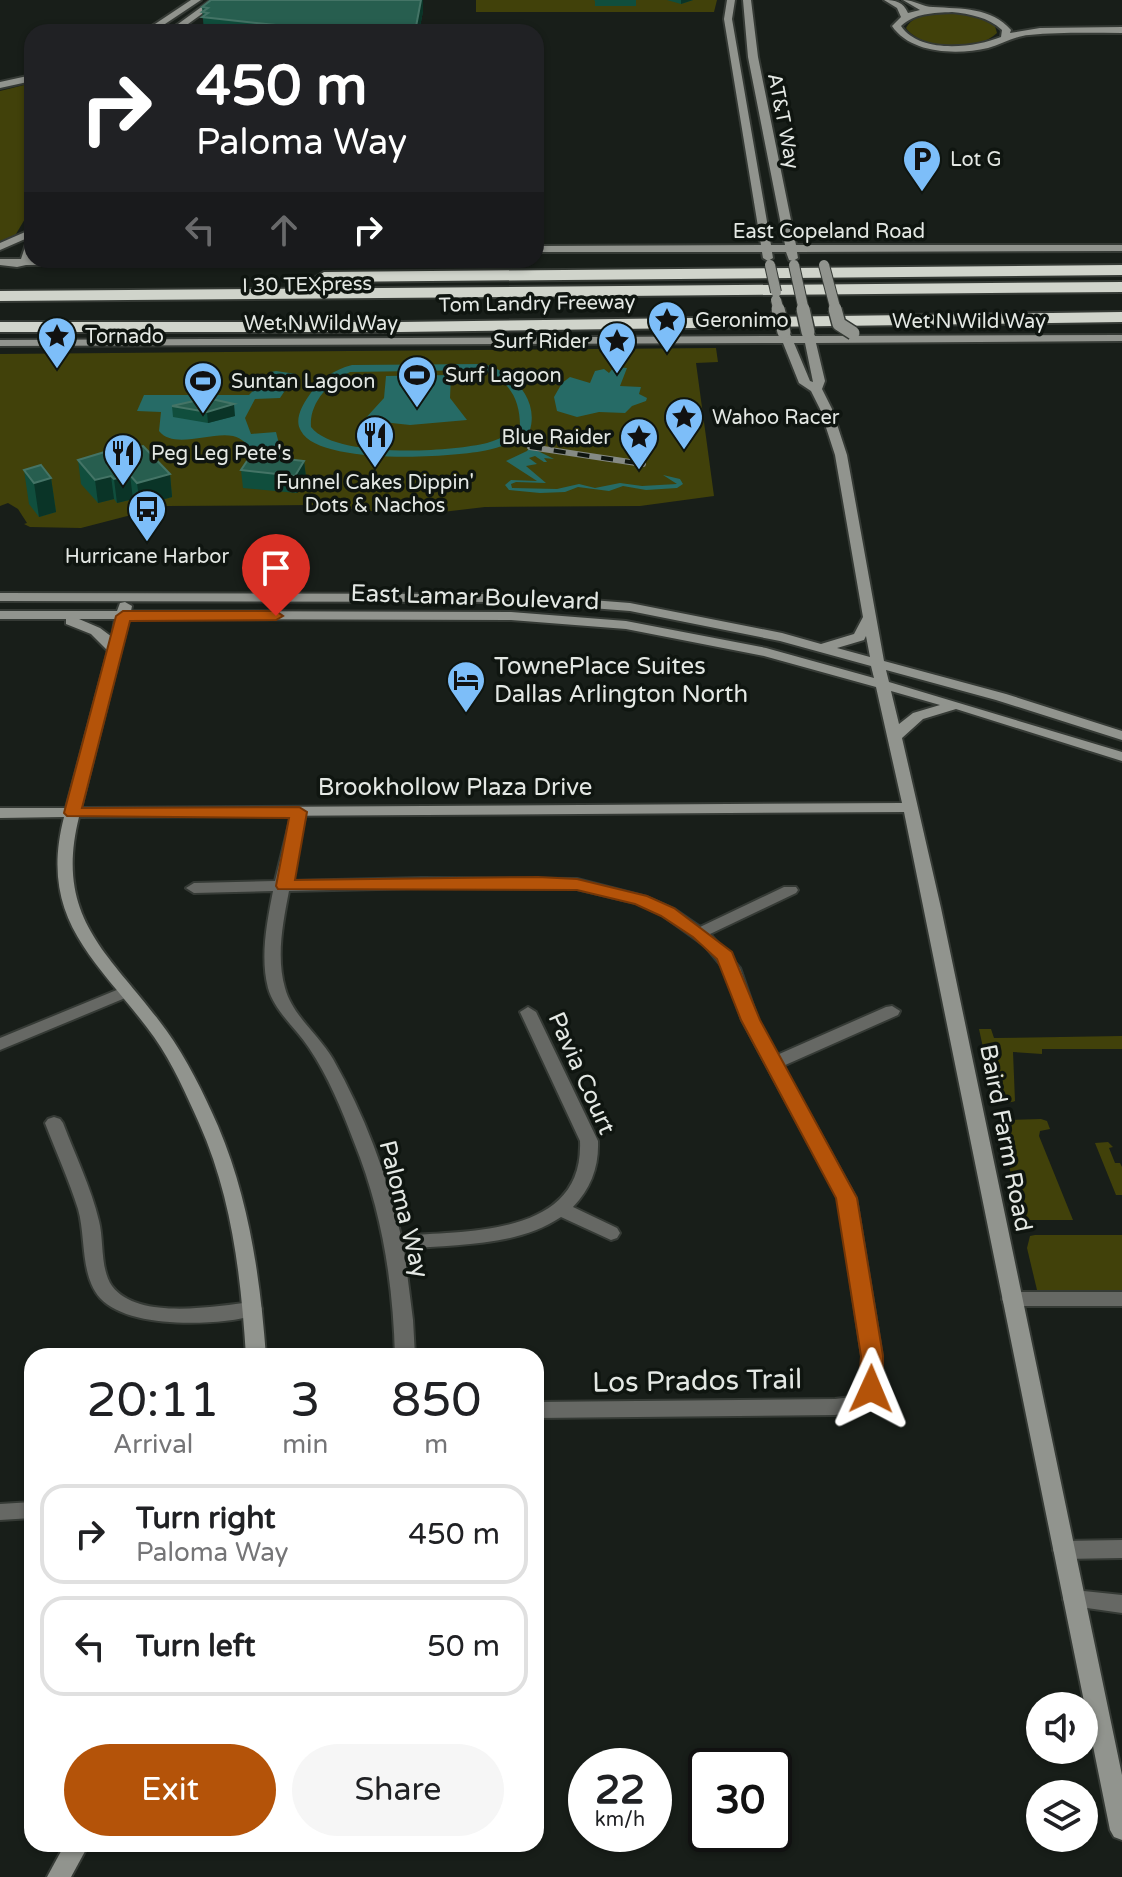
<!DOCTYPE html>
<style>
:root{--surface:#fff;--page:#f6f6f6;--text:#202124;--muted:#757577;--line:#e0e0e0;--accent:#b45309}
body{margin:0;font-family:"Varela Round",sans-serif;background:var(--page);color:var(--text);height:100vh;display:flex;flex-direction:column;font-size:30px;white-space:nowrap}
*{box-sizing:border-box;margin:0}
p{font-size:26px;color:var(--muted)}
.icon{flex:none;width:44px;height:44px;fill:none;stroke:currentColor;stroke-width:2;stroke-linecap:round;stroke-linejoin:round}
.map{position:relative;flex:1;overflow:hidden}
.panel{position:absolute;left:24px;top:1348px;width:520px;height:504px;display:flex;flex-direction:column;background:var(--surface);border-radius:24px;box-shadow:0 2px 6px #0004}
.panel>*{flex:none}
.banner{position:absolute;left:24px;top:24px;width:520px;height:244px;border-radius:24px;box-shadow:0 2px 6px #0004;background:#202124;color:#fff;overflow:hidden}
.controls{position:absolute;left:1026px;top:1692px;display:grid;gap:16px}
.controls a{display:grid;place-items:center;width:72px;height:72px;border-radius:50%;background:var(--surface);box-shadow:0 2px 6px #0004;font-size:40px}
.speed{position:absolute;left:568px;top:1748px;display:flex;gap:16px;font-size:40px;font-weight:700;text-align:center}
.speed>*{display:grid;place-content:center;width:104px;height:104px;border-radius:50%;background:var(--surface);box-shadow:0 2px 6px #0004;line-height:1}
.speed small{font-size:20px;font-weight:400}
.speed .limit{border:4px solid #111;border-radius:12px;background:#fff;color:#111}
.pin{position:absolute;display:grid;place-items:center;width:68px;height:68px;color:#fff;margin:-82px -34px;border-radius:50% 50% 50% 0;rotate:-45deg;box-shadow:0 0 8px #0007}
.pin .icon{rotate:45deg}
.me{position:absolute;width:88px;margin:-44px;rotate:1deg;stroke-linejoin:round;filter:drop-shadow(0 0 6px #0008)}
.turn{display:flex;align-items:center;gap:28px;height:168px;padding:0 40px;font-size:36px}
.turn .icon{width:104px;height:104px;stroke-width:2.5}
.turn b{display:block;font-size:56px;line-height:68px}
.lanes{display:flex;align-items:center;height:76px;padding:0 40px;background:#0003;justify-content:center;gap:40px;direction:ltr}
.lanes .off{opacity:.35}
.eta{display:flex;justify-content:space-evenly;align-items:center;height:136px;text-align:center}
.eta b{font-size:48px;font-weight:600;line-height:56px}
.primary-button{display:flex;gap:16px;margin-top:auto;padding:16px 40px}
.primary-button a{flex:1;height:92px;border-radius:48px;background:var(--accent);color:#fff;font-size:32px;font-weight:600;line-height:92px;text-align:center}
.primary-button a+a{background:var(--page);color:var(--text)}
ul{padding:0;list-style:none}
li{display:flex;align-items:center;gap:24px;height:100px;margin:0 16px 12px;padding:0 24px;border:4px solid var(--line);border-radius:24px}
li div{flex:1}
li b{display:block;font-size:30px}
li em{font-style:normal}
.map>svg:first-child{display:block}
</style>
<div class="map">
<svg width="1122" height="1877" viewBox="0 0 1122 1877">
<rect width="100%" height="100%" fill="#181e19"/>
<g fill="#41410a">
<path d="M476 0H717L714 12H476Z"/>
<path d="M954 13 980 18 995 26 997 33C978 52 921 50 906 28 915 12 937 13 954 13Z"/>
<path d="M32 83V207L13 239 0 245V91Z"/>
<path d="M716 348 718 362 696 363 714 496 640 506 485 507 434 513H390L313 505 166 506 81 528 30 527 24 524 27 523 18 509 8 503 0 506V354Z"/>
<path d="M979 1029H991L994 1038 1122 1036V1049H1042V1054L1013 1052 1015 1101C1008 1104 997 1103 993 1094Z"/>
<path d="M1041 1119 1047 1121 1050 1129 1040 1131 1039 1136 1073 1220H1026L1018 1207 1001 1129 1006 1120Z"/>
<path d="M1108 1142 1113 1147 1109 1148 1115 1163H1120L1122 1167V1195H1116L1095 1143Z"/>
<path d="M1035 1235H1122V1292L1037 1290 1027 1248 1030 1236Z"/>
</g>
<g fill="#266b66">
<path d="M614 367 627 368 620 386 641 387 639 394 647 398 646 401 632 406 625 413 599 412 577 417 557 411 554 397 562 383 570 377 590 383 595 371 604 369 609 373Z"/>
<path d="M276 371 296 374 280 398 255 399 245 418 251 434 276 432 282 456C260 470 252 440 233 436 212 431 174 450 159 431L161 412 137 411 144 395H249L271 372Z"/>
<path d="M451 375 450 398 467 420 410 425 364 420 384 398 386 376Z"/>
<path d="M530 447 554 459 544 458 547 462H544L535 456 529 458 537 464 526 466 546 483 516 482 511 484 512 488 557 489 579 484 595 488 620 483 642 486 677 484 663 475 680 479 683 484 677 488 646 490 623 486 609 491 578 487 565 492 540 493 509 490 505 485 511 480 537 481 506 461 527 451Z"/>
</g>
<g fill="none" stroke-linecap="round" stroke-linejoin="round">
<path fill="#266b66" fill-rule="evenodd" d="M484 364C512 372 539 398 530 430 519 439 506 445 492 449 458 458 319 466 301 431 294 420 302 406 308 397 319 380 333 370 352 365ZM483 370C509 380 520 399 520 426 510 434 499 439 487 443 450 452 336 459 311 427 309 403 329 382 350 372Z"/>
<g stroke="#353a35" stroke-width="4">
<g id="street">
<path d="M299 808 306 812 291 881 422 878 577 879 647 897 674 909 700 927 784 887H796L798 890 796 893 710 934 740 968 758 1020 777 1055 886 1007 892 1006 900 1011 898 1015 783 1066 856 1198 882 1356 881 1389 865 1409 835 1415 536 1418V1402L835 1399 852 1397 861 1387 862 1356 838 1198 742 1020 724 969 705 946 662 915 636 903 577 889 422 888 289 891C283 922 276 957 285 988 292 1015 319 1035 333 1059 364 1114 387 1174 401 1236 468 1230 584 1237 580 1141L520 1012 528 1007 536 1012 598 1141C599 1167 591 1188 573 1207L617 1228 620 1233 617 1238 611 1240 561 1217C516 1247 456 1244 404 1249L413 1320 415 1356H395C393 1282 382 1211 354 1142 342 1110 328 1076 309 1048 296 1028 275 1012 268 988 260 957 267 922 273 891L194 893 186 888 194 883 275 881 292 812Z"/>
<path d="M124 987 132 992 130 996 0 1050V1038Z"/>
<path d="M54 1117 60 1119 63 1123C75 1155 91 1187 99 1221 104 1240 100 1269 112 1286 138 1321 216 1306 253 1302L260 1304 262 1309 260 1314C222 1326 129 1330 100 1298 80 1275 86 1237 78 1209 69 1180 56 1152 45 1123L48 1119Z"/>
<path d="M1011 1292H1122V1306H1011L1004 1304 1002 1299 1004 1294Z"/>
<path d="M32 1502V1518L0 1520V1504Z"/>
<path d="M1122 1540V1558L1063 1559 1056 1556 1053 1550 1056 1544 1063 1541Z"/>
<path d="M1074 1590 1122 1595V1613L1066 1605 1063 1599 1066 1593Z"/>
</g>
</g>
<g stroke="#353a35" stroke-width="4">
<g id="secondary">
<path d="M191 0H201L153 32H143Z"/>
<path d="M211 0H221L177 32H167Z"/>
<path d="M727 0H735L732 19 771 245H785L748 57 743 0H751L758 57 796 245H1122V251L797 252 798 258 793 261 789 260 786 252H772L773 258 768 261 763 258 762 252H536V246L761 245 724 19Z"/>
<path d="M884 0C896 0 903 2 908 13L920 10 903 0C914 0 923 7 933 7 962 9 991 7 1011 30L1010 33 1040 28 1122 27V33C1091 33 1060 32 1029 35 1015 36 1002 44 988 48 957 55 911 54 892 26L901 17 897 8ZM952 12C970 14 988 17 1002 30L1001 37C974 48 920 54 901 26 915 13 933 13 952 12Z"/>
<path d="M32 75V81L0 88V82Z"/>
<path d="M32 229V236L0 250V243Z"/>
<path d="M32 238V260H349L344 263 26 265 17 267 0 265V259H21L27 241Z"/>
<path d="M784 329 788 330 791 336H803L802 332 808 329 812 330 815 336 1122 335V341L816 343 825 381 822 389 832 409 847 455 884 661 1006 694 1122 731V740L996 700 886 670 889 682 1122 752V761L956 709 923 719 902 738 941 908 1122 1775V1840L1114 1837 1110 1830 904 812 79 817C53 921 112 955 166 1030 187 1059 203 1092 218 1126 249 1199 260 1277 266 1356H246C241 1277 232 1197 199 1123 186 1094 173 1064 154 1037 99 961 37 922 64 817L0 818V808H66L108 651 91 634 66 624V619H0V611H117L120 603 125 602 132 606 131 611 511 612 626 621 766 648 874 678 871 666 780 641 630 611 514 602 0 601V593L514 594 630 603 782 633 821 644 854 634 863 617 835 455 820 409 811 391 799 383 783 343 0 346V340L780 336 778 332ZM794 343H805L813 382 810 381ZM79 619H115L112 637 100 628ZM129 619 511 620 626 629 764 656 876 687 902 803 81 808ZM866 636 870 657 837 648 864 640ZM891 691 940 705 913 713 899 724Z"/>
<path d="M65 1844H89L71 1877H47Z"/>
</g>
</g>
<g stroke="#353a35" stroke-width="4">
<g id="highway">
<path d="M1122 265V275L324 282 316 277 324 272Z"/>
<path d="M1122 282V292L0 301V291Z"/>
<path d="M1122 312V322L400 332H0V322H400Z"/>
</g>
</g>
<use href="#street" fill="#666864" fill-rule="evenodd"/>
<use href="#secondary" fill="#91948e" fill-rule="evenodd"/>
<use href="#highway" fill="#d0d4cb" fill-rule="evenodd"/>
<g stroke="#858a85" stroke-width="6">
<path id="rail" d="M530 447 643 464"/>
</g>
<use href="#rail" stroke="#0f1510" stroke-width="4" stroke-dasharray="12" stroke-linecap="butt"/>
<g stroke="#353a35" stroke-width="12" stroke-linecap="butt">
<g id="secondary-bridge-far1">
<path d="M770 265 776 292"/>
<path d="M794 265 804 311"/>
<path d="M824 265 836 311"/>
<path d="M776 300 779 311"/>
</g>
</g>
<g stroke="#353a35" stroke-width="16" stroke-linecap="butt">
<g id="secondary-bridge">
<path d="M778 309 784 332"/>
<path d="M803 309 808 332"/>
<path d="M835 309 839 324 853 333"/>
</g>
</g>
<use href="#secondary-bridge-far1" stroke="#91948e" stroke-width="10"/>
<use href="#secondary-bridge" stroke="#91948e" stroke-width="13"/>
</g>
<g fill="#104e3d">
<path d="M594 0H636V6H595V1Z"/>
<path d="M667 0H693L681 4Z"/>
<path d="M202 7 423 11 419 32H204Z"/>
<path d="M172 406 235 416 208 423 173 417Z"/>
<path d="M121 451 170 474 172 497 140 506 133 499 117 503 114 499 98 503 81 484 78 460Z"/>
<path d="M304 461 306 478 297 493 243 488 241 470Z"/>
<path d="M24 470 51 478 56 512 39 517 29 504Z"/>
</g>
<g fill="#0a3427">
<path d="M421 0H423V11L419 32H415Z"/>
<path d="M681 0H693L681 4Z"/>
<path d="M234 404 235 416 208 423 207 412Z"/>
<path d="M304 461 306 478 297 493 295 476Z"/>
<path d="M170 474 172 497 140 506 137 483Z"/>
<path d="M130 475 133 499 117 503 114 479Z"/>
<path d="M111 476 114 499 98 503 95 480Z"/>
<path d="M51 478 56 512 39 517 34 483Z"/>
</g>
<g fill="#275e4f" stroke="#447466" stroke-width="2">
<path d="M211 0H421L415 32H274L275 25 202 17 208 13 202 12 208 8 202 7Z"/>
<path d="M207 398 234 404 207 412 172 406Z"/>
<path d="M143 446 170 474 137 483 130 475 114 479 111 476 95 480 78 460 118 448 121 451Z"/>
<path d="M251 455 304 461 295 476 241 470Z"/>
<path d="M41 465 51 478 34 483 24 470Z"/>
</g>
<path fill="#b45309" stroke="#753606" stroke-width="2" d="M123 611H276L283 616 276 620 130 621 82 808 299 807 307 812 295 880 538 877 577 879 647 896 674 908 732 952 760 1020 857 1198 883 1356 882 1389 878 1395 871 1398 863 1395 859 1389 861 1356 836 1198 741 1020 717 959 693 937 661 916 635 904 577 890 278 889 276 886 289 818 67 816 64 813 116 616Z"/>
<defs>
<g id="parking-pin" transform="scale(2)"><path d="M0 17L-7.5 6A9.5 9.5 0 1 1 7.5 6Z" fill="#7dbef9" stroke="#0f1510"/><path d="M-3.5-5.5H1a3.5 3.5 0 0 1 0 7H-1V5.5H-3.5ZM-1-3.4V-.6H.8a1.4 1.4 0 0 0 0-2.8Z" fill="#111"/></g>
<g id="sight-pin" transform="scale(2)"><path d="M0 17L-7.5 6A9.5 9.5 0 1 1 7.5 6Z" fill="#7dbef9" stroke="#0f1510"/><path d="M0-6L1.8-2.2L6-1.7L2.9 1.2L3.7 5.4L0 3.3L-3.7 5.4L-2.9 1.2L-6-1.7L-1.8-2.2Z" fill="#111"/></g>
<g id="stadium-pin" transform="scale(2)"><path d="M0 17L-7.5 6A9.5 9.5 0 1 1 7.5 6Z" fill="#7dbef9" stroke="#0f1510"/><path d="M0-5a6.5 5 0 1 0 0 10a6.5 5 0 1 0 0-10ZM-3.5-1.8h7v3.6h-7Z" fill="#111"/></g>
<g id="restaurant-pin" transform="scale(2)"><path d="M0 17L-7.5 6A9.5 9.5 0 1 1 7.5 6Z" fill="#7dbef9" stroke="#0f1510"/><path d="M-5-6h1v4h1v-4h1v4h1v-4h1v5L-1.5 .5V6h-2V.5L-5-1ZM5-6V6H3V1.5H1.5Q1.5-4 5-6Z" fill="#111"/></g>
<g id="bus-pin" transform="scale(2)"><path d="M0 17L-7.5 6A9.5 9.5 0 1 1 7.5 6Z" fill="#7dbef9" stroke="#0f1510"/><path d="M-5-6H5V4H4V6H2V4H-2V6H-4V4H-5ZM-3.5-4V0h7V-4ZM-3.5 1.2v1.5H-2V1.2ZM2 1.2v1.5H3.5V1.2Z" fill="#111"/></g>
<g id="hotel-pin" transform="scale(2)"><path d="M0 17L-7.5 6A9.5 9.5 0 1 1 7.5 6Z" fill="#7dbef9" stroke="#0f1510"/><path d="M-6-4.5h1.5V1H6V5H4.5V3h-9V5H-6ZM-4 0a1.8 1.8 0 1 1 3.6 0ZM.5 0V-2.5h3Q6-2.5 6 0Z" fill="#111"/></g>
</defs>
<g fill-rule="evenodd">
<use href="#parking-pin" x="922" y="159"/>
<use href="#sight-pin" x="667" y="320"/>
<use href="#sight-pin" x="57" y="336"/>
<use href="#sight-pin" x="617" y="341"/>
<use href="#stadium-pin" x="417" y="375"/>
<use href="#stadium-pin" x="203" y="381"/>
<use href="#sight-pin" x="684" y="417"/>
<use href="#restaurant-pin" x="375" y="435"/>
<use href="#sight-pin" x="639" y="437"/>
<use href="#restaurant-pin" x="123" y="453"/>
<use href="#bus-pin" x="147" y="509"/>
<use href="#hotel-pin" x="466" y="680"/>
</g>
<g text-anchor="middle" stroke-width="7" stroke-linejoin="round" paint-order="stroke">
<g font-size="20" fill="#e4e8e4" stroke="#0f1510">
<text transform="translate(784 121) rotate(79)" y="7">AT&amp;T Way</text>
<text x="829" y="238">East Copeland Road</text>
<text transform="translate(307 284) rotate(-1)" y="7">I 30 TEXpress</text>
<text transform="translate(537 303) rotate(-1)" y="7">Tom Landry Freeway</text>
<text x="969" y="328">Wet N Wild Way</text>
<text x="321" y="330">Wet N Wild Way</text>
</g>
<g font-size="20" fill="#e4e8e4" stroke="#0f1510" text-anchor="start">
<text x="950" y="166">Lot G</text>
<text x="695" y="327">Geronimo</text>
<text x="85" y="343">Tornado</text>
<text x="589" y="348" text-anchor="end">Surf Rider</text>
<text x="445" y="382">Surf Lagoon</text>
<text x="231" y="388">Suntan Lagoon</text>
<text x="712" y="424">Wahoo Racer</text>
<text x="611" y="444" text-anchor="end">Blue Raider</text>
<text x="151" y="460">Peg Leg Pete's</text>
<text x="375" y="489" text-anchor="middle">Funnel Cakes Dippin'<tspan x="375" dy="23">Dots &amp; Nachos</tspan></text>
<text x="147" y="563" text-anchor="middle">Hurricane Harbor</text>
</g>
<g font-size="24" fill="#e4e8e4" stroke="#0f1510">
<text transform="translate(475 597) rotate(2)" y="8">East Lamar Boulevard</text>
<text x="455" y="795">Brookhollow Plaza Drive</text>
<text transform="translate(582 1073) rotate(66)" y="8">Pavia Court</text>
<text transform="translate(1006 1138) rotate(79)" y="8">Baird Farm Road</text>
<text transform="translate(404 1209) rotate(76)" y="8">Paloma Way</text>
</g>
<g font-size="24" fill="#e4e8e4" stroke="#0f1510" text-anchor="start">
<text x="494" y="674">TownePlace Suites<tspan x="494" dy="28">Dallas Arlington North</tspan></text>
</g>
<g font-size="28" fill="#e4e8e4" stroke="#0f1510">
<text transform="translate(697 1380) rotate(-1)" y="10">Los Prados Trail</text>
</g>
</g>
</svg>
<div class="controls">
<a><svg class="icon" aria-label="sound" viewBox="0 0 24 24"><path d="M4 9h4l5-4v14l-5-4H4zM17 9q2 3 0 6"/></svg></a>
<a><svg class="icon" aria-label="layers" viewBox="0 0 24 24"><path d="M12 4l9 5-9 5-9-5zM3 14l9 5 9-5"/></svg></a>
</div>
<div class="speed"><div>22<small>km/h</small></div><div class="limit">30</div></div>
<div class="pin" style="left:276px;top:616px;background:#d93025"><svg class="icon" aria-label="arrive" viewBox="0 0 24 24"><path d="M6 21V4h12l-3 4 3 4H6"/></svg></div>
<svg class="me" style="left:871px;top:1389px" viewBox="-20 -20 40 40"><path d="M0-17L14 15 0 8-14 15z" fill="#b45309" stroke="#fff" stroke-width="4"/></svg>
<div class="banner">
<div class="turn"><svg class="icon" aria-label="right" viewBox="0 0 24 24"><path d="M7 20v-9h11M14 6l5 5-5 5"/></svg><div><b>450 m</b>Paloma Way</div></div>
<div class="lanes"><svg class="icon off" aria-label="left" viewBox="0 0 24 24"><path d="M17 20v-9H6M10 6l-5 5 5 5"/></svg><svg class="icon off" aria-label="ahead" viewBox="0 0 24 24"><path d="M12 20V5M6 11l6-6 6 6"/></svg><svg class="icon" aria-label="right" viewBox="0 0 24 24"><path d="M7 20v-9h11M14 6l5 5-5 5"/></svg></div>
</div>
<section class="panel">
<div class="eta">
<div><b>20:11</b><p>Arrival</p></div>
<div><b>3</b><p>min</p></div>
<div><b>850</b><p>m</p></div>
</div>
<ul>
<li><svg class="icon" aria-label="right" viewBox="0 0 24 24"><path d="M7 20v-9h11M14 6l5 5-5 5"/></svg><div><b>Turn right</b><p>Paloma Way</p></div><em>450 m</em></li>
<li><svg class="icon" aria-label="left" viewBox="0 0 24 24"><path d="M17 20v-9H6M10 6l-5 5 5 5"/></svg><div><b>Turn left</b></div><em>50 m</em></li>
</ul>
<div class="primary-button"><a>Exit</a><a>Share</a></div>
</section>
</div>
